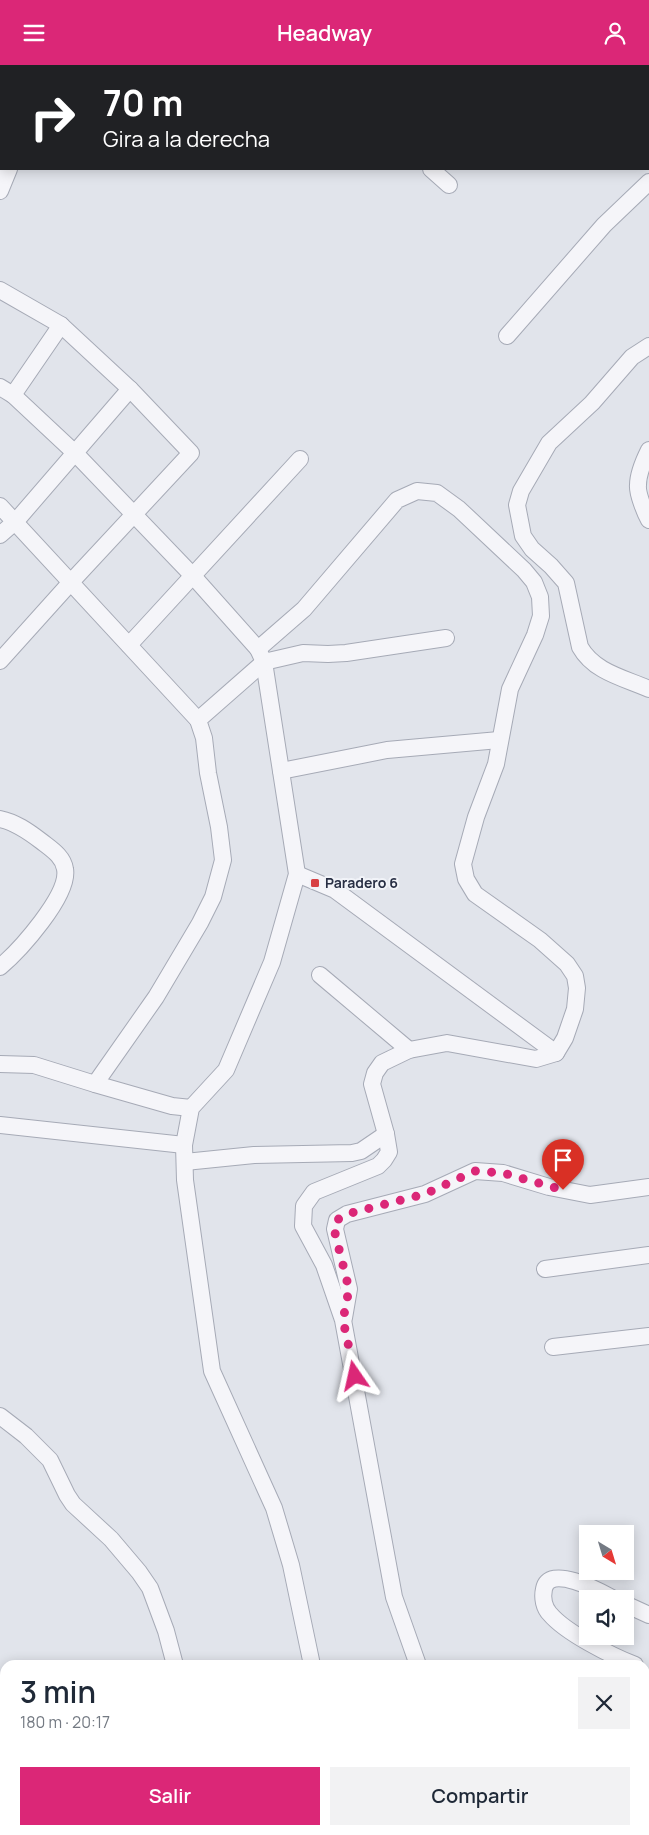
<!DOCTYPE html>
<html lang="es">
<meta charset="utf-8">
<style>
:root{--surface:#fff;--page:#f2f2f3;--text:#1f2937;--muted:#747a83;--accent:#db2777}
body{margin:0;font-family:Manrope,sans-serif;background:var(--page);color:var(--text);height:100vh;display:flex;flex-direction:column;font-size:19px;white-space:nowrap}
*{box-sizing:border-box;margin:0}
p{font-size:16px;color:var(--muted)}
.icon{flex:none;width:28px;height:28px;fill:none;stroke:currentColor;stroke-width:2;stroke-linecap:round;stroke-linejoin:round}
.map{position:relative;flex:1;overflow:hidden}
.side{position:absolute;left:0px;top:1595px;width:650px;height:175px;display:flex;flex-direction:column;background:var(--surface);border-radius:15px 15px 0 0;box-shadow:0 2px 12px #0003}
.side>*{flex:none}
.guide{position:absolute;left:0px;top:0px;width:650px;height:105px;box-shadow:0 2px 12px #0003;background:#202124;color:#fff;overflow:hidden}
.needle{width:32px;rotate:142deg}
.controls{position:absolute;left:579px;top:1460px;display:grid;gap:10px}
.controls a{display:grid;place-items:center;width:55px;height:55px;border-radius:0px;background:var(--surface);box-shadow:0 2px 12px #0003;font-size:25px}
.pin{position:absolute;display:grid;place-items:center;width:42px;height:42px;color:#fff;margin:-51px -21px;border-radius:50% 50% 50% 0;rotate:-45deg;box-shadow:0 0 5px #0007}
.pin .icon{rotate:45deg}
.me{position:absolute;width:55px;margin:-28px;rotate:349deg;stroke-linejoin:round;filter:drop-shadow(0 0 4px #0008)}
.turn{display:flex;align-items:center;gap:18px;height:105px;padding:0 20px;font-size:22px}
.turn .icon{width:65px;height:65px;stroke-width:2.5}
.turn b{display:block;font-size:35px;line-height:42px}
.round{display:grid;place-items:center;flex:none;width:52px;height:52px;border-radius:0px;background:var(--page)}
.summary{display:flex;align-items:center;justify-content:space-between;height:85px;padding:0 20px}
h1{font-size:30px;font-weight:600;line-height:38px}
.primary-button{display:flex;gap:10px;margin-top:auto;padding:10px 20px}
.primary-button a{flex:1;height:58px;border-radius:0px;background:var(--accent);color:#fff;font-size:20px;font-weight:600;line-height:58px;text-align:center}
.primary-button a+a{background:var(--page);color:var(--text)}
header{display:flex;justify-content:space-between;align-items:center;height:65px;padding:0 20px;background:var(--accent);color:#fff;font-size:22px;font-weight:600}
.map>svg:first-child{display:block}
</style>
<header><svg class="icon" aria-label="menu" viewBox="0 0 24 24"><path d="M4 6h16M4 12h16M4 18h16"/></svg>Headway<svg class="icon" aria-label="person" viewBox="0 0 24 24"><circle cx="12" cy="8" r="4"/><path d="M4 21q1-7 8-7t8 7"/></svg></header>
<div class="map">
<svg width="649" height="1770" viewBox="0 0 649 1770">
<rect width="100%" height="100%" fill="#e1e4eb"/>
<path fill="#cfd3dd" d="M0 1656 5 1664V1765H88L89 1770H0Z"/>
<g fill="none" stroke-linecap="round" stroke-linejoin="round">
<g stroke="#a6aab6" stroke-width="18">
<g id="minor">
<path d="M11 0 15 1"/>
<path d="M333 0V1"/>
<path d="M35 1 36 0"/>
<path d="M515 1 516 0"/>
<path d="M431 104 449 120"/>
<path d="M0 126 9 104"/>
<path d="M0 225 61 260 130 324 191 388 71 517 0 596"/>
<path d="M507 271 604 160 649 117"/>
<path d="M649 281 632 292 592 338 549 378 521 426 517 440 523 471 532 484 551 501 566 518 580 582C594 607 624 613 649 624"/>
<path d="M0 322 13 330 75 388 193 511 258 584 264 597 297 809 272 897 226 1005 191 1043 184 1080 185 1115 212 1306 274 1443 291 1500 312 1600"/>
<path d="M13 330 61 260"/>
<path d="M649 385C644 395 638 409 638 420 637 428 645 448 649 455"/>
<path d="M0 441 198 655"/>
<path d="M0 470 16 456 130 324"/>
<path d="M129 580 300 394"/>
<path d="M258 584 304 544 397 435 417 426 437 428 459 444 524 505 534 517 540 532 541 551 535 570 510 624 496 699 476 752 463 799 466 814 475 829 540 875 567 899 575 911 577 923 575 944 565 973 556 988 536 994 447 978 409 985 382 998 375 1008 372 1019 386 1069 389 1087 384 1095 378 1101 314 1127 304 1141 303 1161 324 1200 343 1255 394 1532 418 1600"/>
<path d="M281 706 387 685 499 675"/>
<path d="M0 754C15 757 28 766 41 776 51 784 63 791 65 804 70 830 19 886 0 902"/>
<path d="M297 809 335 825 556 988"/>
<path d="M320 910 409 985"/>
<path d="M0 999 34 1000 95 1019 172 1041 191 1043"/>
<path d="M95 1019 156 932 200 858 213 832 223 795 219 762 208 708 204 673 198 655 264 597 303 588 328 589 346 588 446 573"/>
<path d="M0 1060 184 1080"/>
<path d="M185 1097 254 1090 352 1088 361 1086 386 1069"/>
<path d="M545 1204 649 1190"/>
<path d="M344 1253 349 1224 335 1164 337 1155 347 1149 425 1129 475 1106 503 1108 549 1122 590 1130 649 1122"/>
<path d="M553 1282 649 1271"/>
<path d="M0 1351 26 1371 50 1395 67 1430 73 1439 111 1474 139 1507 150 1523 166 1566 175 1600"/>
<path d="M614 1534C601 1527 549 1498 544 1524 542 1533 544 1543 550 1549 566 1568 612 1591 635 1600"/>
<path d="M625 1539 649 1550"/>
<path d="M645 1726 649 1728"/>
<path d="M230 1770 235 1765"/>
</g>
</g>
<g stroke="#a6aab6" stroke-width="22">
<path id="tertiary" d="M0 1700H5"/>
</g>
<use href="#minor" stroke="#f5f5f9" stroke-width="16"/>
<use href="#tertiary" stroke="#f5f5f9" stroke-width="21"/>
</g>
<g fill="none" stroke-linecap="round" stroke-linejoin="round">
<path stroke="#db2777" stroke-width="9" stroke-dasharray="0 16.2" d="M355 1311 343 1255 349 1224 334 1164 337 1155 347 1149 425 1129 475 1106 503 1108 563 1125"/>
</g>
<rect fill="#d74044" stroke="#f1f3f8" stroke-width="2" x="310" y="813" width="10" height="10" rx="2.5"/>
<g text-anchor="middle" stroke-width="4" stroke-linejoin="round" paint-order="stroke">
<g font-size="14" font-weight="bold" fill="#282f44" stroke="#f1f3f8" text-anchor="start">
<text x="325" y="823">Paradero 6</text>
</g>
</g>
</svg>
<div class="controls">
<a><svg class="needle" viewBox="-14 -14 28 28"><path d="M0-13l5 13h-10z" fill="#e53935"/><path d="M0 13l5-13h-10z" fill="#747a83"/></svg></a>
<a><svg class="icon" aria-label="sound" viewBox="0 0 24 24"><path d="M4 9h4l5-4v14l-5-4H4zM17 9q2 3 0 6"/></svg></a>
</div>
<div class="pin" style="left:563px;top:1125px;background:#d93025"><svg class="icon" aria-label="arrive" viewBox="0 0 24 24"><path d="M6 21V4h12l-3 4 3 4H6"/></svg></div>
<svg class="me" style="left:355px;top:1311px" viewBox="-20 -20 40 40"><path d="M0-17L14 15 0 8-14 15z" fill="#db2777" stroke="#fff" stroke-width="4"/></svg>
<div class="guide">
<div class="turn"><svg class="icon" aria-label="right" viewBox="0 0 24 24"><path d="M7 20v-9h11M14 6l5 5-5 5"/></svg><div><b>70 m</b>Gira a la derecha</div></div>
</div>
<section class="side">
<div class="summary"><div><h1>3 min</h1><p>180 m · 20:17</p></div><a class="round"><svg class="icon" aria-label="close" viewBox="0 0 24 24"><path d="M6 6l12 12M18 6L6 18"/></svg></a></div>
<div class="primary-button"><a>Salir</a><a>Compartir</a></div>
</section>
</div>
